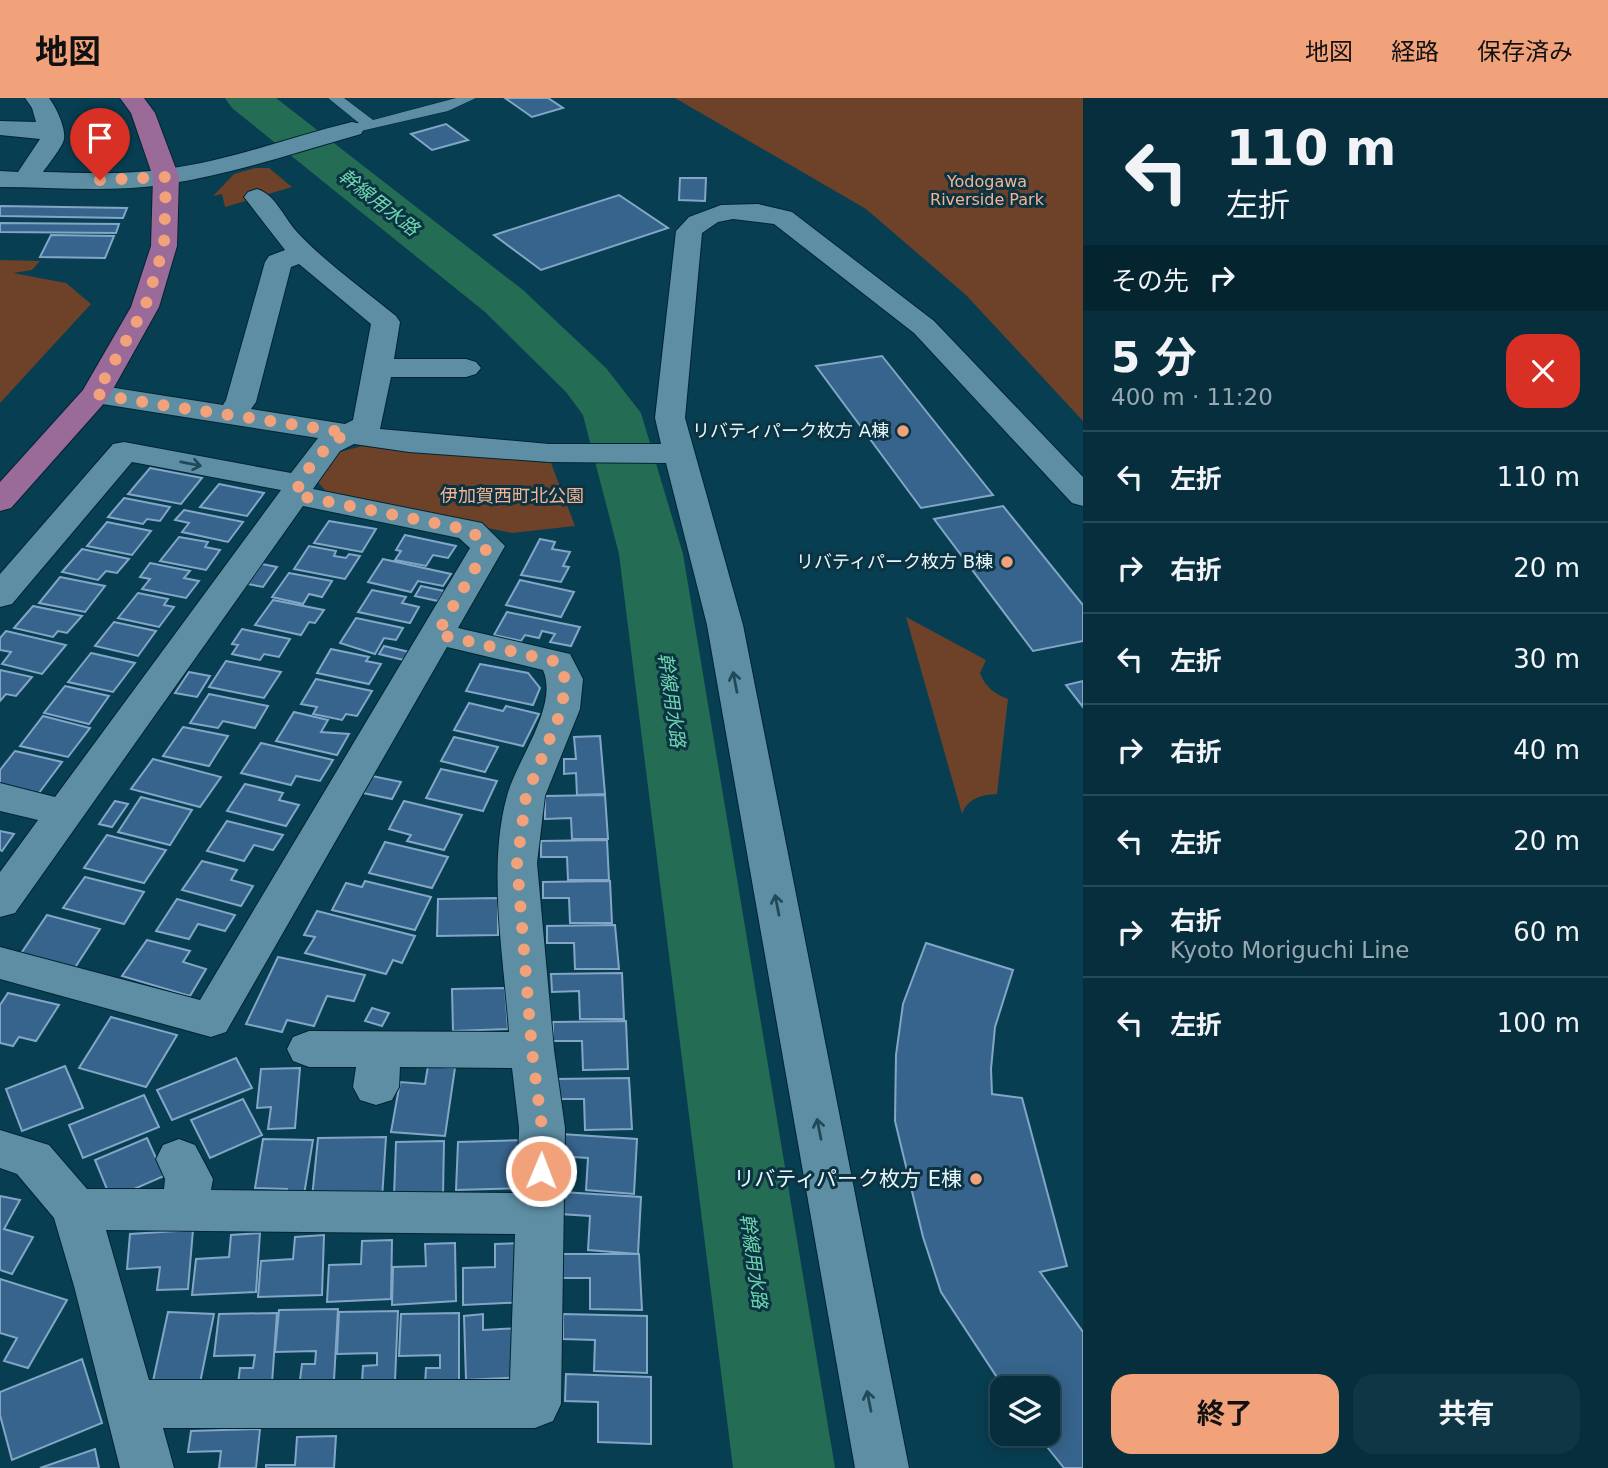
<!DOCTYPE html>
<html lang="ja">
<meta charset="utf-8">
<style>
:root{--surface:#062e3d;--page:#0f3644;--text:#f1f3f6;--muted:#98a8b0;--line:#274a57;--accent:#f1a27b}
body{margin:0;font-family:"DejaVu Sans","Noto Sans JP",sans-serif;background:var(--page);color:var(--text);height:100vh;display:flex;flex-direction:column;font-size:26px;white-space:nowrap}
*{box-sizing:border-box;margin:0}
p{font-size:23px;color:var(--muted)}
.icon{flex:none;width:38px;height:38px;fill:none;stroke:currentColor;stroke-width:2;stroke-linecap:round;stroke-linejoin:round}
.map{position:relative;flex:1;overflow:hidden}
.side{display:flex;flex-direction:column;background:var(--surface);width:525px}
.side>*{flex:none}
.hud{background:#062e3d;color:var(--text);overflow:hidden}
.controls{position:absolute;left:990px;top:1278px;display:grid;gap:14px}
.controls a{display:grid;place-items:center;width:70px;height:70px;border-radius:14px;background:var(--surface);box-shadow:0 4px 18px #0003,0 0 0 2px var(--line);font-size:35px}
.pin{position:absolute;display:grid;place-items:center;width:60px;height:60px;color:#fff;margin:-72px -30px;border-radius:50% 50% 50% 0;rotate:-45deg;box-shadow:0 0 7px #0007}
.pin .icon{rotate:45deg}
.me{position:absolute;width:77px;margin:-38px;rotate:1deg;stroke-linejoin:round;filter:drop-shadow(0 0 5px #0008)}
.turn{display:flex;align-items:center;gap:24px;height:147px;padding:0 28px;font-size:32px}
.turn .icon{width:91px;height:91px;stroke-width:2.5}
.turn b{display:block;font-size:49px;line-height:60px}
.then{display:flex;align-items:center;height:66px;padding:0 28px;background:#0003;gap:14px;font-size:26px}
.round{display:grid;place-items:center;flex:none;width:74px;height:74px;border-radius:21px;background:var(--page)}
.summary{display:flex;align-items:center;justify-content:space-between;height:119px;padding:0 28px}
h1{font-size:42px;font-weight:700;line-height:52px}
.action{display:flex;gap:14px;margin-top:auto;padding:14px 28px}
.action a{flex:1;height:80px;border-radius:21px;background:var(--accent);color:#111;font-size:28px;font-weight:700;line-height:80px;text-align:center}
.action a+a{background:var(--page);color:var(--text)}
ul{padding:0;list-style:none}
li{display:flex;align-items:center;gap:21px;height:91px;padding:0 28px;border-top:2px solid var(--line)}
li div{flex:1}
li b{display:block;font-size:26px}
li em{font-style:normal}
header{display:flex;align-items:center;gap:42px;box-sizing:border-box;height:98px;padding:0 35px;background:var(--accent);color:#111}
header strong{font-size:33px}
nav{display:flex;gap:38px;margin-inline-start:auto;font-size:24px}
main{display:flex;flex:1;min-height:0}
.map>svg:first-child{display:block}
</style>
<header>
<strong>地図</strong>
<nav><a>地図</a><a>経路</a><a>保存済み</a></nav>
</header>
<main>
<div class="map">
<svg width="1083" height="1370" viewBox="0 0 1083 1370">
<rect width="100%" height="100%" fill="#083e51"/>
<g fill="#6e4129">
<path d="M675 0H1083V323L966 197 866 111Z"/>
<path d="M255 70H269L292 89 225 109 222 96 213 98 234 76Z"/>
<path d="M0 162 40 163 32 172 13 175 66 185 91 206 0 305Z"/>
<path d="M362 348 551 365 575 428 512 435 331 399 318 384 340 354Z"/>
<path d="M906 519 986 562 980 575C985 589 995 596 1008 601L997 696C981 697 968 700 962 716Z"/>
</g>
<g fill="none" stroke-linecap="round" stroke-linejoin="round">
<path fill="#256c54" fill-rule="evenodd" d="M225 0H276L523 192 606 270 641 315 683 456 835 1370H733L619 456 583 317 566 294 485 214 232 10Z"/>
</g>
<g fill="#37648c" stroke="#83a6c7" stroke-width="2">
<path d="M505 0H548L563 10 532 19Z"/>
<path d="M446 26 468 42 432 52 411 36Z"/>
<path d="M680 80H706L705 103 679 102Z"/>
<path d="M619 97 668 130 541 172 494 137Z"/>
<path d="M0 108 127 110 123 120 0 118Z"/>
<path d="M0 125 119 126 116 135 0 134Z"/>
<path d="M51 137 114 138 105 160 40 159Z"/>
<path d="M882 258 993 397 921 410 816 268Z"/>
<path d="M150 370 202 380 181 406 128 396Z"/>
<path d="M219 386 264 395 247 418 200 409Z"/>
<path d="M124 400 170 409 160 423 147 421 143 426 108 419Z"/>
<path d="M1003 408 1083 507V543L1033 553 934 421Z"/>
<path d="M184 412 243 424 228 444 182 434 189 425 175 422Z"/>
<path d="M329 423 376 431 362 454 314 445Z"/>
<path d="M107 424 151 433 132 457 87 448Z"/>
<path d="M405 437 456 448 448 460 433 457 426 468 395 462 401 453 396 452Z"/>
<path d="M179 439 208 444 205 449 220 452 206 472 160 463Z"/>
<path d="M540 441 555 444 552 451 570 454 563 468 569 469 561 484 521 477Z"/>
<path d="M309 448 336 453 334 458 346 460 349 456 360 458 345 481 294 471Z"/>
<path d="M82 451 129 461 117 475 106 473 98 482 62 474Z"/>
<path d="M383 461 451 476 443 488 418 483 411 494 368 484Z"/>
<path d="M150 465 190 473 184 480 199 483 186 500 142 491 150 481 140 479Z"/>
<path d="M262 466 277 469 263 489 248 486Z"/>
<path d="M289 475 332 483 322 499 309 496 303 506 272 499Z"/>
<path d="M60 479 105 488 85 514 39 505Z"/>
<path d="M520 482 574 494 561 519 506 507Z"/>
<path d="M421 488 444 493 438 503 415 498Z"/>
<path d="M372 492 406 499 402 505 419 509 410 525 358 514Z"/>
<path d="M138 495 168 501 164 507 174 509 159 529 118 520Z"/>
<path d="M273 502 324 512 315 525 309 524 301 537 255 527Z"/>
<path d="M33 508 82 518 67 535 58 533 53 539 14 530Z"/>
<path d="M507 514 580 529 571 548 550 544 555 536 542 533 539 540 525 537 521 543 494 537Z"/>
<path d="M356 520 403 530 396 542 384 540 375 556 340 545Z"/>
<path d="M114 524 156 533 138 558 95 548Z"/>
<path d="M242 531 290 541 279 559 264 556 260 562 232 556 238 547 232 546Z"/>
<path d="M6 533 66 547 42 576 2 566 11 554 0 552V540Z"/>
<path d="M384 548 409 554 404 562 379 556Z"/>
<path d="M331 551 369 559 366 563 381 566 369 586 317 575Z"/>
<path d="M91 555 135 565 113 594 68 584Z"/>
<path d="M226 563 281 574 264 600 209 589Z"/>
<path d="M480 566 528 575 540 590 533 607 466 593Z"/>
<path d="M0 572 32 579 16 598 6 596 0 603Z"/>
<path d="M189 574 210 578 197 599 175 595Z"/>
<path d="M316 581 372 593 357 618 346 616 342 622 313 616 317 609 301 606Z"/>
<path d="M1083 583V609L1066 587Z"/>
<path d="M65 588 109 598 89 626 44 615Z"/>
<path d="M209 596 268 608 255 630 223 623 218 630 190 625Z"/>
<path d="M469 605 503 613 506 608 539 616 523 648 454 632Z"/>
<path d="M294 614 328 622 321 634 349 636 337 657 276 643Z"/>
<path d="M43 618 90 630 68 659 20 648Z"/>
<path d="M183 629 228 638 209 668 163 658Z"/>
<path d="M600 638 605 696 577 697 576 675 564 676V661H576L574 639Z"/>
<path d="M454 639 498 649 485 674 441 663Z"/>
<path d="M261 645 333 662 320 683 296 678 291 687 241 675Z"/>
<path d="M15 653 62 664 36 699 0 691V672Z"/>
<path d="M153 661 221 679 200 709 131 691Z"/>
<path d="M441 671 497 683 483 713 426 700Z"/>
<path d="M372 678 401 684 392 701 363 695Z"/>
<path d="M245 686 283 695 279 702 299 707 286 728 227 713Z"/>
<path d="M605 697 608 741H572L571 720 545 721V698Z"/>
<path d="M141 699 192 712 170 747 118 734Z"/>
<path d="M115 703 128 706 112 729 99 726Z"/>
<path d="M404 703 462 717 444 752 407 743 411 737 389 731Z"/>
<path d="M227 723 283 737 273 752 254 747 244 763 207 753Z"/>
<path d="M0 733 14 736 2 753 0 752Z"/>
<path d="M107 737 166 752 144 785 84 770Z"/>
<path d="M607 742 609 782H568L567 759H541V743Z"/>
<path d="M385 744 448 759 432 790 369 775Z"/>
<path d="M202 763 237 772 231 782 253 788 241 808 182 792Z"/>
<path d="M85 779 144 794 124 826 63 810Z"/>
<path d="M365 783 431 799 415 832 332 812 346 785 362 789Z"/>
<path d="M610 783 612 825H570L569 800H543V784Z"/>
<path d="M498 800V837L437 838 438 801Z"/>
<path d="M177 801 235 817 225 833 198 826 189 841 156 833Z"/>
<path d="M317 813 415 838 402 865 393 862 386 876 305 855 315 839 304 837Z"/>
<path d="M47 817 100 831 74 871 20 857Z"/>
<path d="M615 827 619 871H575L574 845H547V828Z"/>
<path d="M147 842 190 853 183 864 206 871 190 898 122 878Z"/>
<path d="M926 845 1013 872 995 929 991 971 992 996 1022 1000 1067 1168 1040 1174 1083 1234V1370H1064L1036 1335H1048V1290H1004L941 1194 923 1139 895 1023 896 957 903 906Z"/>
<path d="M278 859 365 877 354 903 327 898 314 928 287 922 282 934 246 926Z"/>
<path d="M622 875 624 921H580L579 893 552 894 551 876Z"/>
<path d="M505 890 508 931 453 933 452 891Z"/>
<path d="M8 895 59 907 36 943 19 939 13 948 0 945V907Z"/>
<path d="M372 910 389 915 382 928 365 923Z"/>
<path d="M111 919 177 937 146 989 79 970Z"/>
<path d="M626 923 628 971 583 972 582 943H553V924Z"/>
<path d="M236 960 252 990 172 1022 157 992Z"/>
<path d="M65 968 83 1010 22 1033 6 991Z"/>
<path d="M428 968 455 970 445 1038 391 1034 400 984 425 986Z"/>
<path d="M300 970 295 1030 268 1031 271 1009 257 1010 261 971Z"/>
<path d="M629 980 632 1031 585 1032 584 1001H555V981Z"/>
<path d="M144 997 159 1029 83 1060 69 1027Z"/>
<path d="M243 1001 262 1037 210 1060 191 1022Z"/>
<path d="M561 1036 637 1041 634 1096 586 1092 588 1060 559 1058Z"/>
<path d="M386 1039 382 1101 312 1100 318 1040Z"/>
<path d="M147 1040 164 1078 111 1101 95 1062Z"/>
<path d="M263 1041 313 1042 303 1103 285 1102 287 1091 255 1090Z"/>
<path d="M524 1042V1090L456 1092 458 1044Z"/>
<path d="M444 1043 443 1097 394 1098 396 1044Z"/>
<path d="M562 1094 641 1099 638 1156 588 1152 590 1118 560 1116Z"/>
<path d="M0 1098 20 1102 4 1131 33 1139 12 1176 0 1172Z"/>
<path d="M193 1132 188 1191 157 1192 160 1169 127 1171 130 1136Z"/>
<path d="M260 1135 256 1194 192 1197 196 1161 229 1159 231 1137Z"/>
<path d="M324 1137 322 1197 258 1199 261 1163 293 1161 295 1139Z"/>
<path d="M392 1142 391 1201 327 1204 329 1167 361 1166 362 1143Z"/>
<path d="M455 1145 456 1203 392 1207 393 1169 426 1168 425 1146Z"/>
<path d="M524 1145 527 1204 463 1207V1170L495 1169V1146Z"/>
<path d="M559 1156H639L642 1212 590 1211V1180H559Z"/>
<path d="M0 1181 67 1202 28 1270 4 1263 17 1240 0 1235Z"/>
<path d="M338 1211 334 1282H300L302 1266H315L316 1253 275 1254 279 1212Z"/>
<path d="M398 1213 395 1283 362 1284 363 1268 377 1267V1255L337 1256 339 1214Z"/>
<path d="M168 1214 214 1216 200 1285 153 1283Z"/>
<path d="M277 1215 272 1285 238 1286 240 1270H253L255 1257 214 1258 219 1216Z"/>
<path d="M459 1215V1286L425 1287 426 1270H440V1257L399 1258 401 1216Z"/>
<path d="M483 1216V1232L521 1230 523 1279 466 1282 464 1218Z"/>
<path d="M563 1216 647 1218V1275L594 1273 595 1242 563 1241Z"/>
<path d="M82 1261 102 1325 12 1362 0 1317V1294Z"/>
<path d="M566 1276 651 1279V1346L598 1344V1304L565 1303Z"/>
<path d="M260 1331 256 1370H219L221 1353 188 1354 191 1333Z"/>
<path d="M336 1338 334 1370H266V1367H295L297 1339Z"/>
<path d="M95 1351 99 1370H40Z"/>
</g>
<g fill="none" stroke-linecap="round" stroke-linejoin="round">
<g stroke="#002431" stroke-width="1">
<path id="lane" d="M328 0H344L373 22 456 0H476L448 13 352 35 347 34 345 31 347 28 359 25Z"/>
</g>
<g stroke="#002431" stroke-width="2">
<g id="street">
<path d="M25 0H49C56 9 66 30 64 41 63 48 48 67 43 74 84 75 125 77 166 71 229 63 290 39 352 24L361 26 364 31 361 36C297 54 233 76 167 86 112 95 55 89 0 89V73L18 74 40 41 0 37V23L36 24 32 10Z"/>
<path d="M257 91C275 96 284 120 297 134 326 165 363 191 396 218L400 224 394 261H466L476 264 481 270 476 276 466 279H391L380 331 549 346H661L655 320 676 133 689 119 721 107 758 106 792 114 934 223 1083 379V408L1072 405 914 235 774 126 733 121 718 124 702 135 685 320 743 527 909 1370H855L707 527 666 365 549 364 409 354 354 346 340 353 313 391 482 425 505 448 458 530 570 556 583 581 580 611 545 698 537 765 554 952 565 1030 561 1306 553 1323 535 1330H163L174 1370H120L74 1188 54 1120 17 1076 0 1070V1032L49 1047 87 1091H164L165 1081 156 1061 163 1047 179 1041 195 1047 213 1081 211 1092 517 1095 519 1030 512 970 400 969 399 989 392 1002 376 1007 360 1002 353 989 356 969H309L293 963 287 951 293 939 309 933 509 934C504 861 487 769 507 698 516 663 559 608 543 572L447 549 226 934 211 939 0 881V849L200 902 470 450 459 440 303 408 15 815 0 819V774L38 722 0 713V685L55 699 281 392 132 364 12 506 0 509V476L113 346 124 344 291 375 318 340 96 305 85 302 81 296 85 290 96 287 223 307 226 302 265 164 269 158 285 152 244 99 248 94ZM299 166 371 226 353 322 345 326 251 311 256 304 291 169ZM106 1132 515 1136 510 1282H149Z"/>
</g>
</g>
<g stroke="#002431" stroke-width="2">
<path id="primary" d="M120 0H144L155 15 179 79 177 148 159 209 107 302 11 410 0 413V384L83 292 131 209 151 148 153 79 131 15Z"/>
</g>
<use href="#lane" fill="#5d8ea3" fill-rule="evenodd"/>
<use href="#street" fill="#5d8ea3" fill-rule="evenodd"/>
<use href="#primary" fill="#9a6b99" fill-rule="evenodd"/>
</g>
<defs><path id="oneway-shaft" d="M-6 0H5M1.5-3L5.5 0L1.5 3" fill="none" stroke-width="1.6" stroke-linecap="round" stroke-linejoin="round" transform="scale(1.75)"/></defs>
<g stroke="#204a5a">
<use href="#oneway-shaft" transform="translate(191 366) rotate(11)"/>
<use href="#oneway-shaft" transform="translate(735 584) rotate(-101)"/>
<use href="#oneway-shaft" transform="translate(777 807) rotate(-101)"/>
<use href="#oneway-shaft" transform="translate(819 1031) rotate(-101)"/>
<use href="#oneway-shaft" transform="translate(869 1303) rotate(-101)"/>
</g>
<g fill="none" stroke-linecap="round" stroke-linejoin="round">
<path stroke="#f1a27b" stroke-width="12" stroke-dasharray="0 21.6" d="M100 82 166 79 164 148 145 209 96 296C180 311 264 321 347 335 324 348 304 372 295 397L470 432 488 448 437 536 558 564 565 581 562 611 526 698 517 765 532 953 542 1030 541 1073"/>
</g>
<g fill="#f1a27b" stroke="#0c3341" stroke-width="2.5">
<circle cx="903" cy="333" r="7"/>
<circle cx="1007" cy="464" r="7"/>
<circle cx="976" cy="1081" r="7"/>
</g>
<g text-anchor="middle" stroke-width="6" stroke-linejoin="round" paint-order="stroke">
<g font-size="16" fill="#f6b494" stroke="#0c3341">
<text x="987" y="89">Yodogawa<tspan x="987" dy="18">Riverside Park</tspan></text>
</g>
<g font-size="18" fill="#e9f8ff" stroke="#0c3341" text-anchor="end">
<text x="889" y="339">リバティパーク枚方 A棟</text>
<text x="993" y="470">リバティパーク枚方 B棟</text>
</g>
<g font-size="18" fill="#f6b494" stroke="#0c3341">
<text x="512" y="404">伊加賀西町北公園</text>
</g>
<g font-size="19" font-style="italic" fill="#6fd5af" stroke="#0c3341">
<text transform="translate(379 104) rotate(38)" y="7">幹線用水路</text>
<text transform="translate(672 602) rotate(82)" y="7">幹線用水路</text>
<text transform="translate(754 1163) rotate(82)" y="7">幹線用水路</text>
</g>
<g font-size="21" fill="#e9f8ff" stroke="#0c3341" text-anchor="end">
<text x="962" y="1088">リバティパーク枚方 E棟</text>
</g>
</g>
</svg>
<div class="controls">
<a><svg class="icon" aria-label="layers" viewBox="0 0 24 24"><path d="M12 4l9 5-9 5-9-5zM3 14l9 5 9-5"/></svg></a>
</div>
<div class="pin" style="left:100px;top:82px;background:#d93025"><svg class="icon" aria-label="arrive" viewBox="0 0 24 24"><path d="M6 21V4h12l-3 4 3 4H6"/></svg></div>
<svg class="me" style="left:541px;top:1073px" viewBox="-20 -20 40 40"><circle r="17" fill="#f1a27b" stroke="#fff" stroke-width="3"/><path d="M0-11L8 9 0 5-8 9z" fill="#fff"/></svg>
</div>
<section class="side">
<div class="hud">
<div class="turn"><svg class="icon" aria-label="left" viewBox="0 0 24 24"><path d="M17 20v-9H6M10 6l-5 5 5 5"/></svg><div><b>110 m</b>左折</div></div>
<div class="then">その先<svg class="icon" aria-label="right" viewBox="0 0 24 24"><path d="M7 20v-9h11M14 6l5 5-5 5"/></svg></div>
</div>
<div class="summary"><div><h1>5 分</h1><p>400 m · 11:20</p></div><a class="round" style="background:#d93025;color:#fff"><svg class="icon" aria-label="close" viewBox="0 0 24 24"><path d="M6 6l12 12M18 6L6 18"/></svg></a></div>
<ul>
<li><svg class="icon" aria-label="left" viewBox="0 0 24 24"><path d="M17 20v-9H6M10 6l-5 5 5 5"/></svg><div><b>左折</b></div><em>110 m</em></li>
<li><svg class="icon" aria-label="right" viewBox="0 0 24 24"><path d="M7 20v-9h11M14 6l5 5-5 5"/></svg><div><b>右折</b></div><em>20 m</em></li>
<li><svg class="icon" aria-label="left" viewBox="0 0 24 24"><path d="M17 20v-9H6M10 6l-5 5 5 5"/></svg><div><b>左折</b></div><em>30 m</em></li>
<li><svg class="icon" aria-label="right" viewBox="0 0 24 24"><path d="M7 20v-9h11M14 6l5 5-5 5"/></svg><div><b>右折</b></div><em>40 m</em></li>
<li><svg class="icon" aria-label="left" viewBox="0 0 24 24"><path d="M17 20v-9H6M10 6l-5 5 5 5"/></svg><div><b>左折</b></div><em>20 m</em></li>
<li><svg class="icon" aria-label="right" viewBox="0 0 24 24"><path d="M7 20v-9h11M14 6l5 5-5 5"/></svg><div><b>右折</b><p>Kyoto Moriguchi Line</p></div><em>60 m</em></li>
<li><svg class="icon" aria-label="left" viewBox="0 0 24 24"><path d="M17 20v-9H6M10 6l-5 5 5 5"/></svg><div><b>左折</b></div><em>100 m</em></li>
</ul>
<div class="action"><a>終了</a><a>共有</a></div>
</section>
</main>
